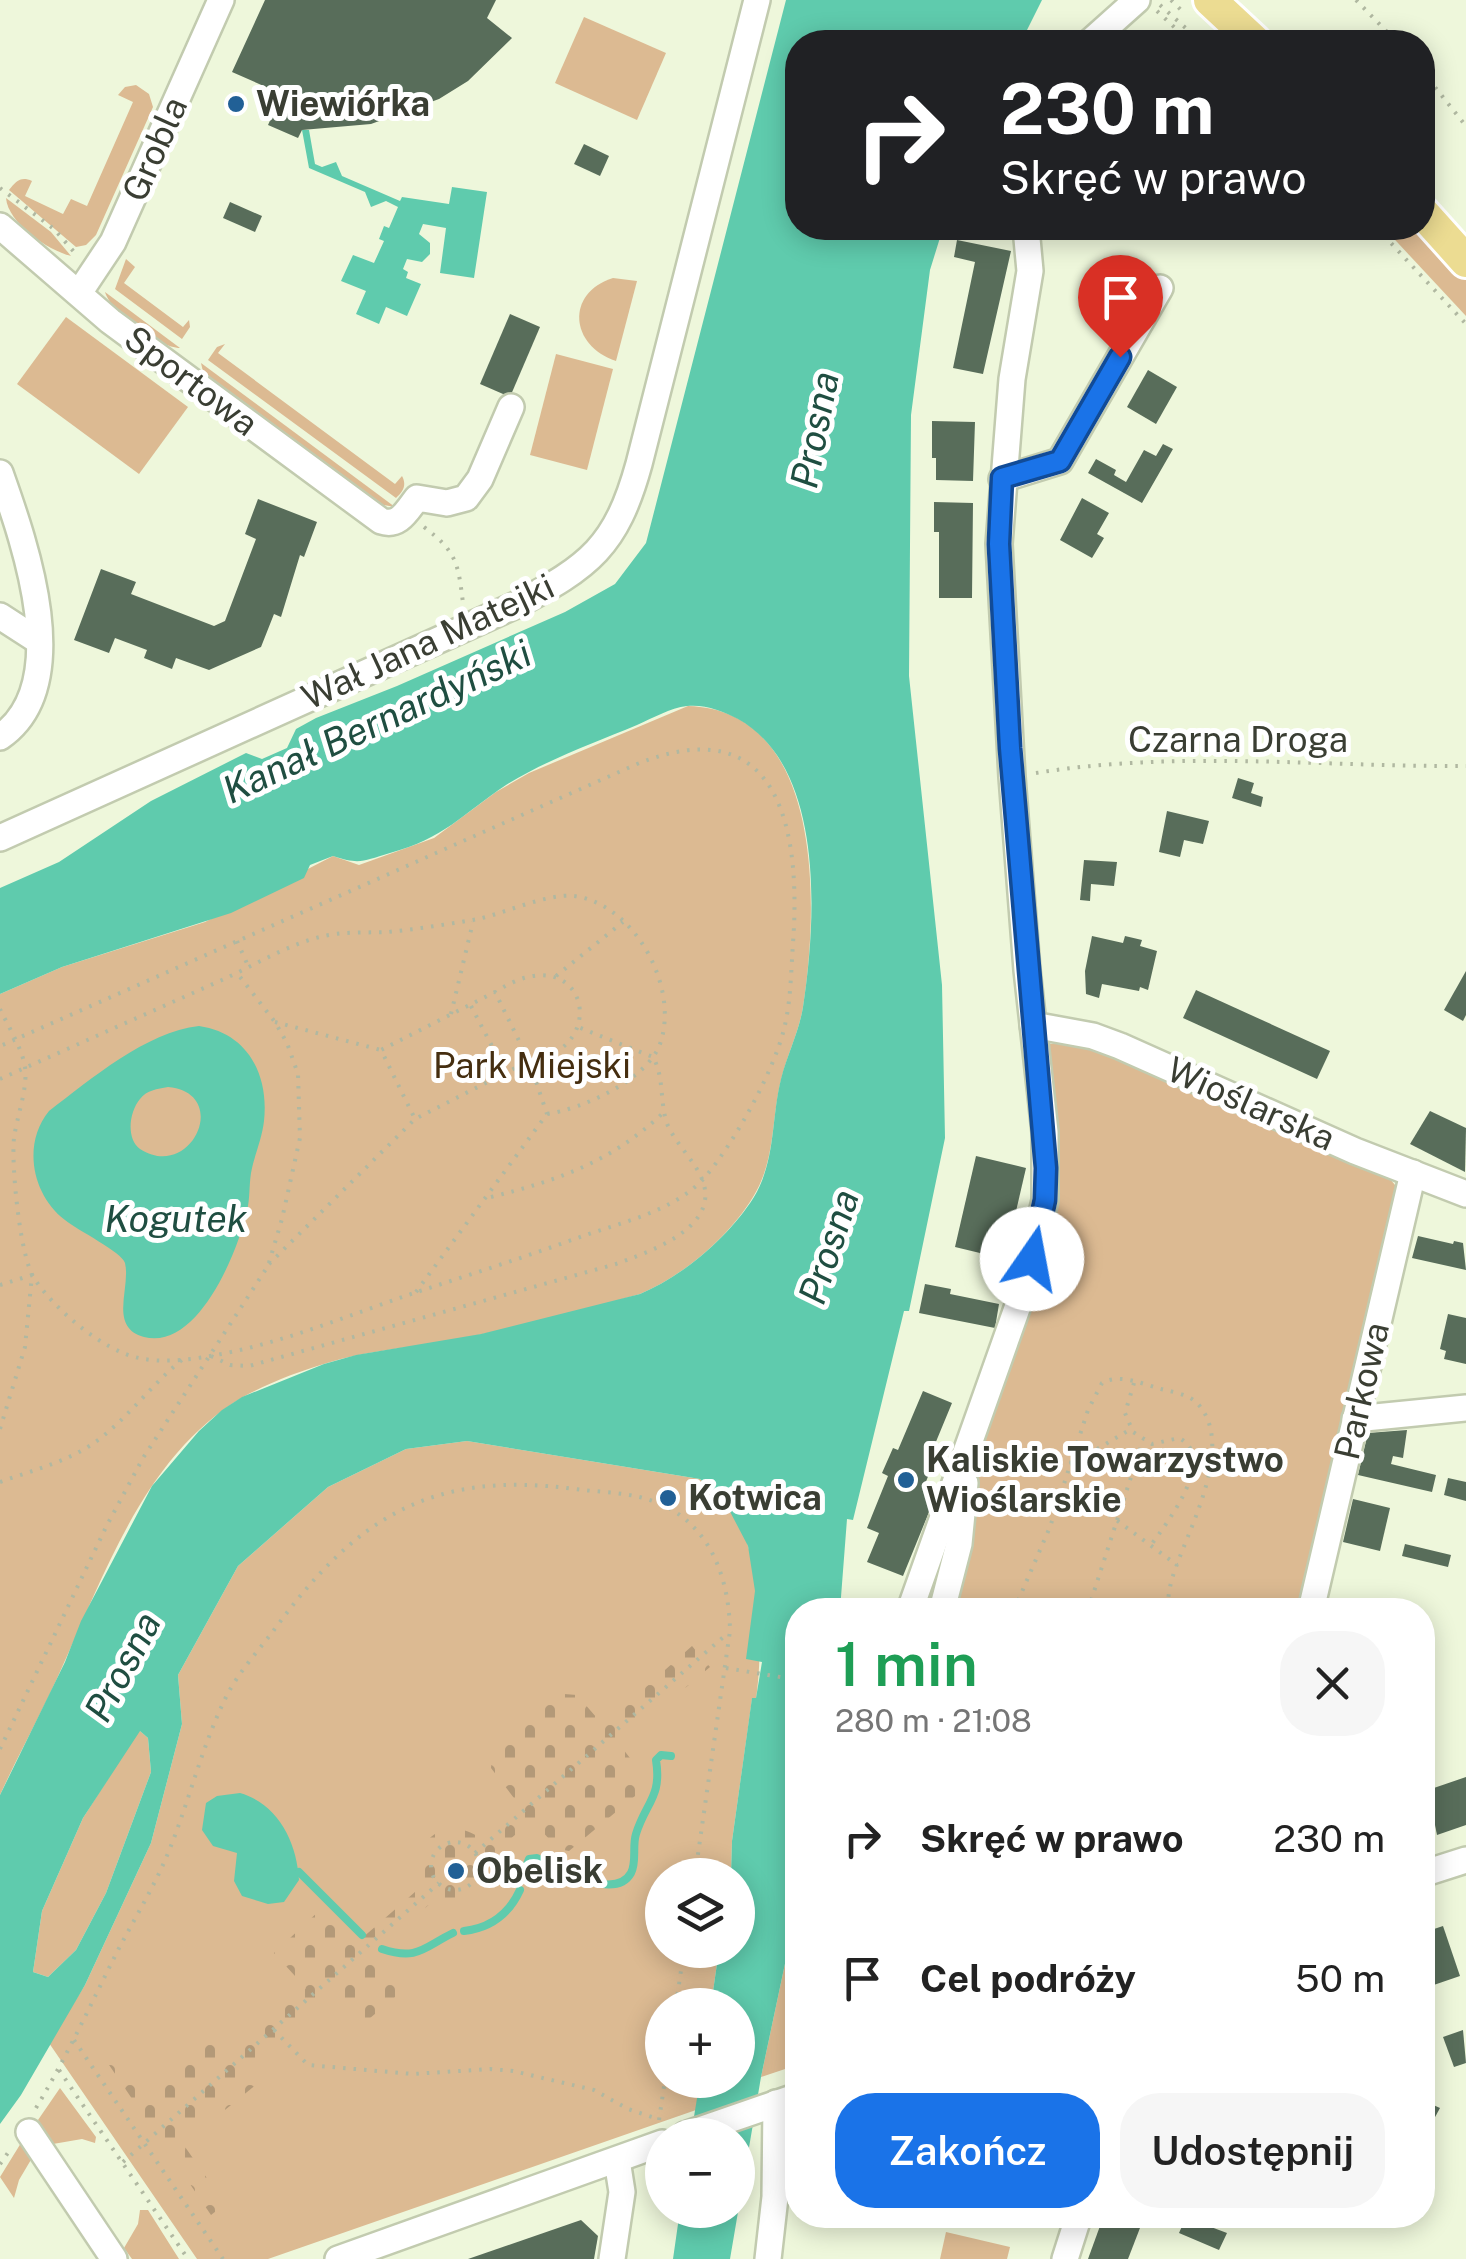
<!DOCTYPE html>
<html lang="pl">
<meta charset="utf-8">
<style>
:root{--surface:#fff;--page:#f6f6f6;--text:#222;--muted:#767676;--accent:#1a73e8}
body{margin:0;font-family:"Public Sans",sans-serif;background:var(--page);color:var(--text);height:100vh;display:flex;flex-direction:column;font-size:38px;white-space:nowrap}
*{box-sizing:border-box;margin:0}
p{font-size:32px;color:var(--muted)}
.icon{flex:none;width:55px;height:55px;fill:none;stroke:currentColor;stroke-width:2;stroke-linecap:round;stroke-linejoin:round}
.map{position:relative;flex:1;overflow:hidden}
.drawer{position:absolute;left:785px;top:1598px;width:650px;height:630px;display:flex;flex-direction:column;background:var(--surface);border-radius:40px;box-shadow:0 5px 25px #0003}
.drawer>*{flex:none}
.banner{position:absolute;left:785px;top:30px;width:650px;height:210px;border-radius:40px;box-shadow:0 5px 25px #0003;background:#202124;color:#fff;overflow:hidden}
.buttons{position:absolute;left:645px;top:1858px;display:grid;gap:20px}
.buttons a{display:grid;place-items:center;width:110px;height:110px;border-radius:50%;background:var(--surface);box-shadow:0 5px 25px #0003;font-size:50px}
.pin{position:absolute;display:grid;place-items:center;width:85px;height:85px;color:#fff;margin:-102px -42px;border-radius:50% 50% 50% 0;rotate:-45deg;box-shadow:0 0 10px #0007}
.pin .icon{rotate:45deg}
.me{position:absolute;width:110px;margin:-55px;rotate:12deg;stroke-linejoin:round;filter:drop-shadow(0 0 8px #0008)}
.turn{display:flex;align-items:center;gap:35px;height:210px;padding:0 50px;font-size:45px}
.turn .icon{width:130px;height:130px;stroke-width:2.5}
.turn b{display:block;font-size:70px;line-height:85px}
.round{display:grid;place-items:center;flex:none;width:105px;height:105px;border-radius:40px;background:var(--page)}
.summary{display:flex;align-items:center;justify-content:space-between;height:170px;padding:0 50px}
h1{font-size:60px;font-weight:600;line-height:75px;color:#1e9e55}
.primary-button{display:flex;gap:20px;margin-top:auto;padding:20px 50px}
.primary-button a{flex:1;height:115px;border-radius:40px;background:var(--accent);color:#fff;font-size:40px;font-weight:600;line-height:115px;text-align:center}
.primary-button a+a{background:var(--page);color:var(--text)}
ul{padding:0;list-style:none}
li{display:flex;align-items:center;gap:30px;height:140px;padding:0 50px}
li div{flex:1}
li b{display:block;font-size:38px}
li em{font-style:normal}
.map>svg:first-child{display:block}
</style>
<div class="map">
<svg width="1466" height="2259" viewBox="0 0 1466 2259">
<defs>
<pattern id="cemetery-stones" width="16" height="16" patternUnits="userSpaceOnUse" patternTransform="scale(2.5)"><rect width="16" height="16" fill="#dcba92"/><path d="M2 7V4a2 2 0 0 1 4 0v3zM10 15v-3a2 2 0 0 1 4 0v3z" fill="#b39978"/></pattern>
</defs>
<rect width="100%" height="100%" fill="#eef7db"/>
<g fill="#dcba92">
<path d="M584 17 666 53 637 120 555 83Z"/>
<path d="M136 85 149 94 153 107 96 235 86 245 76 247 9 190C16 181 21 176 32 181L25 196 63 214 71 199 87 206 133 102 118 95 125 87Z"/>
<path d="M6 198 51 232 71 256C47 250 8 223 6 198Z"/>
<path d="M1384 228H1420L1466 277V316Z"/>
<path d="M126 259 135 267 124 283 183 327 189 320 190 327 182 339 115 289Z"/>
<path d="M613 278 637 281 616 361C570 346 565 293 613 278Z"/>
<path d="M105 292 180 348C159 348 111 313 105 292Z"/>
<path d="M66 317 188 407 139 474 17 384Z"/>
<path d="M225 344 218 353 395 484 402 476C407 485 403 492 396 498L208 360 217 347Z"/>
<path d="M556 354 613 369 587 470 530 455Z"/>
<path d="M201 363 395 507 378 504 204 376Z"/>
<path d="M688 706C826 710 818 912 803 1007 799 1032 787 1055 781 1080 771 1120 776 1160 753 1197 729 1237 683 1276 640 1294 575 1313 506 1331 440 1342 402 1349 364 1351 327 1363 300 1371 268 1383 243 1397 147 1453 106 1570 63 1665 44 1709 20 1751 0 1795V994L62 967 205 922 333 856 359 865 434 838 496 792 529 773Z"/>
<path d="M1070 1042 1101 1048 1385 1173 1395 1185 1397 1198 1301 1608 1289 1605 1287 1610H915L1032 1285 1044 1051 1049 1044Z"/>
<path d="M467 1441 700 1479C716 1494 731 1507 741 1527 761 1570 763 1652 756 1699H752L732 1841 731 1875H662V1950H719L711 2005H662V2080H700L696 2110 268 2259H197L49 2043 85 1985 151 1843 182 1724 178 1675 238 1566 328 1487 406 1449Z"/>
<path d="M139 1730 148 1738 151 1772 106 1893 76 1950 48 1977 33 1972 42 1911 83 1818Z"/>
<path d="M797 1907V2065L761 2077Z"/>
<path d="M60 2088 96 2137 95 2143 82 2139 53 2144 38 2120Z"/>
<path d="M21 2143 32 2158 19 2180 14 2198 0 2177Z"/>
<path d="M140 2210H148L179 2259H132L124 2248 138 2224Z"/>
<path d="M946 2232 1010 2247 1007 2259H940Z"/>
</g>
<path fill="url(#cemetery-stones)" d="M692 1646 710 1667 619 1744 644 1776 641 1791 569 1851 558 1849 532 1820 491 1856C497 1888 467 1915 436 1898L377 1953 407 1987 357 2029 327 1997 244 2068 257 2084 183 2144 225 2204 211 2215 105 2059 117 2049 149 2092 218 2035 232 2053 306 1988 274 1953 320 1910 353 1946 423 1885C406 1848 440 1813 477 1836L517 1802 491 1768 493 1743 551 1693 577 1695 603 1725Z"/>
<g fill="#5fcbad" fill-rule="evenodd">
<path d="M786 0H1042L1021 42H798V228H943L930 270 911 415 909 676 942 985 945 1138 909 1311H904L853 1520 847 1519 840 1610H798L797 1907 761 2077 730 2259H673L680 2210H738V2135H691L700 2080H738V2005H711L719 1950H738V1875H731L732 1841 752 1698H756L762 1662 746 1659 755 1591 748 1546 725 1502 700 1479 467 1441 406 1449 328 1487 238 1566 178 1675 182 1724 151 1843 85 1985 21 2095 0 2124V1795L65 1662 81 1621 152 1486 199 1431 222 1410 242 1397 324 1364 356 1355 481 1334 640 1294C683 1276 729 1237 754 1197 776 1160 771 1119 781 1079 787 1055 799 1032 803 1007 816 922 826 768 738 719 723 711 704 704 687 706 670 708 653 718 637 725 594 743 546 760 506 785 461 815 445 838 390 853 363 861 360 865 333 856L310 865 304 878 231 913 62 967 0 994V888L59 862 151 801 246 753 262 759 287 748 296 729 316 718 397 686 565 612 615 584 646 543ZM140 1731 148 1738 151 1772 106 1893 76 1950 48 1977 33 1972 42 1911 83 1818Z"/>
<path d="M302 130H309L315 164 322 167 336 162 342 176 400 201 402 197 449 204 452 187 487 192 474 278 440 273 446 228 423 224 419 234 430 243V254L422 262 407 259 403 269 408 272 406 278 421 284 407 316 386 307 379 324 356 314 366 291 341 281 353 255 374 263 384 241 379 239 384 226 389 228 398 207 386 201 371 207 365 192 309 168Z"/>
<path d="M199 1026C248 1033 269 1075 264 1121 262 1139 254 1156 251 1173 249 1186 250 1199 247 1211 238 1251 198 1351 144 1337 108 1327 131 1288 125 1263 122 1252 77 1230 65 1220 32 1195 22 1144 49 1111 91 1079 146 1032 199 1026ZM168 1087C232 1093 191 1182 140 1149 126 1139 129 1112 140 1099 147 1090 157 1089 168 1087Z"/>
<path d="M240 1793C278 1804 297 1842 299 1880L284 1902 268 1904 242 1896 234 1881 237 1853 213 1846 202 1830 206 1803 217 1796Z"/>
</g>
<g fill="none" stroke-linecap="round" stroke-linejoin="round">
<g stroke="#5fcbad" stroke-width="8">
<path d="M299 1872 362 1935"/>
<path d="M524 1872 529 1859 537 1858C557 1868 615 1902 631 1873 637 1862 632 1846 636 1834 646 1802 662 1797 656 1760L661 1755 671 1756"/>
<path d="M464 1931C490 1928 509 1914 520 1890"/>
<path d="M382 1949C418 1961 424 1947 453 1933"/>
</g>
</g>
<g fill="#586d5a">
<path d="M265 0H496L487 18 512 38 468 81 439 99 371 124 302 130 298 138 268 125 282 94 232 72Z"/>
<path d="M584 144 609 156 600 176 574 164Z"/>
<path d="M230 202 262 216 255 232 223 218Z"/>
<path d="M957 240 1011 251 983 374 953 368 975 262 954 257Z"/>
<path d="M510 314 540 327 510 397 480 384Z"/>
<path d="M1148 370 1177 387 1156 424 1127 407Z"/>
<path d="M932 421 975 422 973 481 936 480V458H932Z"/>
<path d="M1163 444 1173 449 1142 503 1088 473 1096 459 1116 470 1114 475 1126 482 1144 450 1156 456Z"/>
<path d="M1082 498 1109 513 1097 534 1104 538 1092 558 1060 540Z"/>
<path d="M258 499 317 522 304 557 300 555 281 617 274 614 261 647 209 670 176 658 172 669 144 658 147 650 115 638 109 653 74 640 101 569 136 582 131 594 214 626 225 621 256 539 245 534Z"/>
<path d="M934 502 973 503 972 598H939V532H934Z"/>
<path d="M1238 778 1254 783 1251 793 1263 797 1261 807 1232 798Z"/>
<path d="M1167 811 1209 821 1203 844 1184 840 1180 857 1159 852Z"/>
<path d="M1084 860 1117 862 1114 886 1091 884 1090 901 1080 900Z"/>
<path d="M1092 936 1123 943 1125 936 1142 940 1140 946 1157 951 1148 990 1140 987 1139 991 1102 984 1099 998 1086 994 1085 971Z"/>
<path d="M1466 971V1015L1463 1021 1444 1010Z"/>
<path d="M1196 990 1330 1051 1317 1079 1183 1018Z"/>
<path d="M1430 1111 1466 1128 1465 1172 1410 1144Z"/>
<path d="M976 1156 1026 1168 1005 1259 955 1247Z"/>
<path d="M1418 1236 1453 1244 1454 1241 1463 1243 1466 1270 1412 1258Z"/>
<path d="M925 1284 951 1289 950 1294 999 1304 995 1328 919 1313Z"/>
<path d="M1448 1314 1466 1318V1364L1444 1359 1446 1351 1440 1349Z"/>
<path d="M923 1391 952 1403 928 1461 933 1464 925 1484 938 1490 903 1576 867 1562 879 1533 867 1528 888 1476 882 1473 893 1448 898 1450Z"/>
<path d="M1407 1430 1403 1458 1393 1456 1391 1464 1436 1475 1432 1492 1358 1475 1368 1433Z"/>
<path d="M1448 1478 1466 1482V1501L1444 1495Z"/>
<path d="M1353 1499 1390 1508 1380 1551 1343 1542Z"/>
<path d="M1405 1544 1451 1555 1448 1567 1402 1556Z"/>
<path d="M1466 1777V1825L1437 1835 1428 1790Z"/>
<path d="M1443 1926 1460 1976 1422 1989V1933Z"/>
<path d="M1463 2030 1466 2063 1454 2067 1443 2037Z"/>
<path d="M1422 2100 1440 2108 1422 2141Z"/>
<path d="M798 2145V2207H792L788 2148Z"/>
<path d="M1104 2215H1145L1128 2259H1088Z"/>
<path d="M1187 2215H1216L1211 2227 1227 2233 1219 2250 1179 2233Z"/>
<path d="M581 2220 598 2236 594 2259H468Z"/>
</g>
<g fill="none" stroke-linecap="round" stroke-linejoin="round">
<g stroke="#c2cbaf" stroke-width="30">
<g id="minor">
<path d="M1090 42 1137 0"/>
<path d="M0 226 110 321 381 521C399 527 406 512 417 498L447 503 466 498 480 479 511 407"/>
<path d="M79 293 113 242 221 0"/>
<path d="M0 473C24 541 76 685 0 737"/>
<path d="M1002 479 1060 461 1160 288"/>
<path d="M0 616 37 640"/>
<path d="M0 838 516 605C590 566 616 547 639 464L757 0"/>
<path d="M1033 1025 1093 1036 1120 1046 1355 1151 1466 1194"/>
<path d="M1355 1419 1466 1408"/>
<path d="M910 1610 1026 1283 1045 1200V1132L1027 970 1012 777 999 544 1012 379 1030 271 1026 228"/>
<path d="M942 1610 959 1544 965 1483"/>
<path d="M1311 1610 1413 1173"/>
<path d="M1422 1874 1466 1860"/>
<path d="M29 2132 114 2259"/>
<path d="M685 2135 798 2096"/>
<path d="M338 2259 662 2143"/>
<path d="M612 2259 622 2192 617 2160"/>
<path d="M768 2259 775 2197 776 2103"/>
<path d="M1065 2259 1079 2215"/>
</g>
</g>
<g stroke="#fff" stroke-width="38">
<g id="major">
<path d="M1210 0 1255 42"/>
<path d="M1422 212 1466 261"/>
</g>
</g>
<g stroke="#b0b8a1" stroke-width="4" stroke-dasharray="2.5 8" stroke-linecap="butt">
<path d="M1171 0 1184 13"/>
<path d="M1356 0 1397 42"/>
<path d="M1160 5 1198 39 1203 33"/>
<path d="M1157 11 1190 42"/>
<path d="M1135 35 1153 42"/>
<path d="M1422 71 1466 126"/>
<path d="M0 188 54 229 75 253"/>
<path d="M1377 228 1466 324"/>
<path d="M424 527C457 552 458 563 463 603"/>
<path d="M1036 773C1178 750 1323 767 1466 766"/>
<path d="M237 941 249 968"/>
<path d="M556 976 623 922"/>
<path d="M471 1006 506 1073"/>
<path d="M0 1009C8 1026 22 1048 25 1067 28 1088 17 1116 14 1138 11 1164 20 1257 34 1278 53 1308 103 1351 139 1358 161 1363 188 1360 210 1356 278 1345 349 1315 414 1293 469 1275 525 1257 580 1237 622 1222 676 1211 706 1176 735 1141 773 1073 784 1029 791 1001 791 971 793 943 801 833 781 706 637 764L14 1040 0 1046"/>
<path d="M451 1014 473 922"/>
<path d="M275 1022 381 1050"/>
<path d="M0 1079C74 1046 148 1013 222 980 253 966 287 945 320 937 341 931 366 933 388 932 418 929 449 924 478 919 505 913 548 893 574 896 635 904 680 988 660 1044 647 1080 582 1109 547 1114"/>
<path d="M491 1197C559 1180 611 1162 663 1113"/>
<path d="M269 1264 415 1119 529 1061 495 992 381 1050 415 1119"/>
<path d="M0 1285 32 1275 25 1347 0 1429"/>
<path d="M416 1292 547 1114 529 1061C614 1049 585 934 497 991"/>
<path d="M211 1356 230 1365 249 1366 616 1264C648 1252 722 1228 702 1179 694 1160 677 1145 668 1126 659 1103 665 1079 653 1057L578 1027"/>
<path d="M1134 1383 1125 1413 1133 1432 1152 1444 1179 1438C1218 1457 1167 1523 1151 1545"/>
<path d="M1070 1465 1131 1429"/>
<path d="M0 1482C36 1469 72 1461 102 1437 132 1413 154 1382 183 1359"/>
<path d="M1060 1495 1107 1513 1177 1565"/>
<path d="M1014 1610 1050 1527 1088 1410 1102 1383C1120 1373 1142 1384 1161 1389 1173 1392 1188 1394 1197 1403 1238 1446 1185 1534 1172 1579 1169 1589 1168 1600 1167 1610"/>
<path d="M1088 1610 1143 1440"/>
<path d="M726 1668 798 1680"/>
<path d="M0 1749 106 1527 143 1458 268 1266 282 1219 300 1138 298 1074 287 1043 275 1022 237 973"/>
<circle cx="455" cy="1866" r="24"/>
<path d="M475 1853 728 1633"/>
<path d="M676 2005 684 1950"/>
<path d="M274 2030 308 2065 413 2074 490 2069 513 2071 594 2090 628 2109 655 2118"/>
<path d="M74 2040 223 2259"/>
<path d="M59 2070 188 2259"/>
<path d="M793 2073 798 2038"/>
<path d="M36 2108C66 2058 90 2006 116 1954 131 1925 148 1897 162 1867 187 1812 199 1752 226 1697 238 1673 258 1651 274 1630 357 1516 432 1470 575 1489 597 1492 621 1492 643 1498 705 1514 729 1571 730 1631L695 1875"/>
<path d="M659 2120 665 2080"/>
<path d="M123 2162 439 1883"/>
<path d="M0 2164 10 2150"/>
</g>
<use href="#minor" stroke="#fff" stroke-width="25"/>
<use href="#major" stroke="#ecdc92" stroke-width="32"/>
</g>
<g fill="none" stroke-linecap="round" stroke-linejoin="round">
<g stroke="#114b97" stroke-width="25">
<path id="route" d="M1032 1259 1045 1200 1046 1168 1010 748 999 544 1002 478 1060 461 1120 357"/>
</g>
<use href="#route" stroke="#1a73e8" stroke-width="18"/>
</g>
<g fill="#216096" stroke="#fff" stroke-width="4">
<circle cx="236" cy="104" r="10"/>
<circle cx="906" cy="1480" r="10"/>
<circle cx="668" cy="1498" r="10"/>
<circle cx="456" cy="1871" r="10"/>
</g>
<g text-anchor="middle" stroke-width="10" stroke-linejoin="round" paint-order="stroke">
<g font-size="35" font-weight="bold" fill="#3a3e33" stroke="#fff" text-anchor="start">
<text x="256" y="116">Wiewiórka</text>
<text x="926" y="1472">Kaliskie Towarzystwo<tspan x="926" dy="40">Wioślarskie</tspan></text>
<text x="688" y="1510">Kotwica</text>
<text x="476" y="1883">Obelisk</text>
</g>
<g font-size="35" fill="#3a3e33" stroke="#fff">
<text transform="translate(155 149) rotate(-66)" y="12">Grobla</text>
<text transform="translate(191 381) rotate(37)" y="12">Sportowa</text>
<text transform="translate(428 642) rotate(-25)" y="12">Wał Jana Matejki</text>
<text x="1238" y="752">Czarna Droga</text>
<text transform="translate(1251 1104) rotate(24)" y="12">Wioślarska</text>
<text transform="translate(1362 1391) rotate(-77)" y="12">Parkowa</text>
</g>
<g font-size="35" fill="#452e10" stroke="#fff">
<text x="532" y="1078">Park Miejski</text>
</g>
<g font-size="38" font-style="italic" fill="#1f4e41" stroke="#fff">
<text transform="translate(815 430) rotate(-79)" y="13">Prosna</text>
<text transform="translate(377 722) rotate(-25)" y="13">Kanał Bernardyński</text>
<text x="176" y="1232">Kogutek</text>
<text transform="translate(829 1247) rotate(-72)" y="13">Prosna</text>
<text transform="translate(123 1667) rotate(-62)" y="13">Prosna</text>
</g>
</g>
</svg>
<div class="buttons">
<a><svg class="icon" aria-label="layers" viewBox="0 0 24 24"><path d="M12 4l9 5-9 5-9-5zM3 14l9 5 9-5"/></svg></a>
<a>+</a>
<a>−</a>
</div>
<div class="pin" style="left:1120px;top:357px;background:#d93025"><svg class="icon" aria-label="arrive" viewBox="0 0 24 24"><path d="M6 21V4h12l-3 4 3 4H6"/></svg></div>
<svg class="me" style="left:1032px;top:1259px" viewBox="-20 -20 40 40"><circle r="19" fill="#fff"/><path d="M0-13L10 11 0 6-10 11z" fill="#1a73e8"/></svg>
<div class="banner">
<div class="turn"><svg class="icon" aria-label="right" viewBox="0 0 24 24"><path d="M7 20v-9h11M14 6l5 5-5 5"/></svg><div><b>230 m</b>Skręć w prawo</div></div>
</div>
<section class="drawer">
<div class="summary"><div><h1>1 min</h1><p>280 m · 21:08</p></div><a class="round"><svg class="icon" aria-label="close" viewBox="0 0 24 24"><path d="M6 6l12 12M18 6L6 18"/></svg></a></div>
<ul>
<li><svg class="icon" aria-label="right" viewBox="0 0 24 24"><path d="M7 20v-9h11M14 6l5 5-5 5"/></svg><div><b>Skręć w prawo</b></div><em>230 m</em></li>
<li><svg class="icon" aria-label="arrive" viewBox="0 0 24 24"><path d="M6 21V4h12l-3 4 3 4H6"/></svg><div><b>Cel podróży</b></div><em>50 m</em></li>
</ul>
<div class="primary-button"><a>Zakończ</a><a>Udostępnij</a></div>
</section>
</div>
